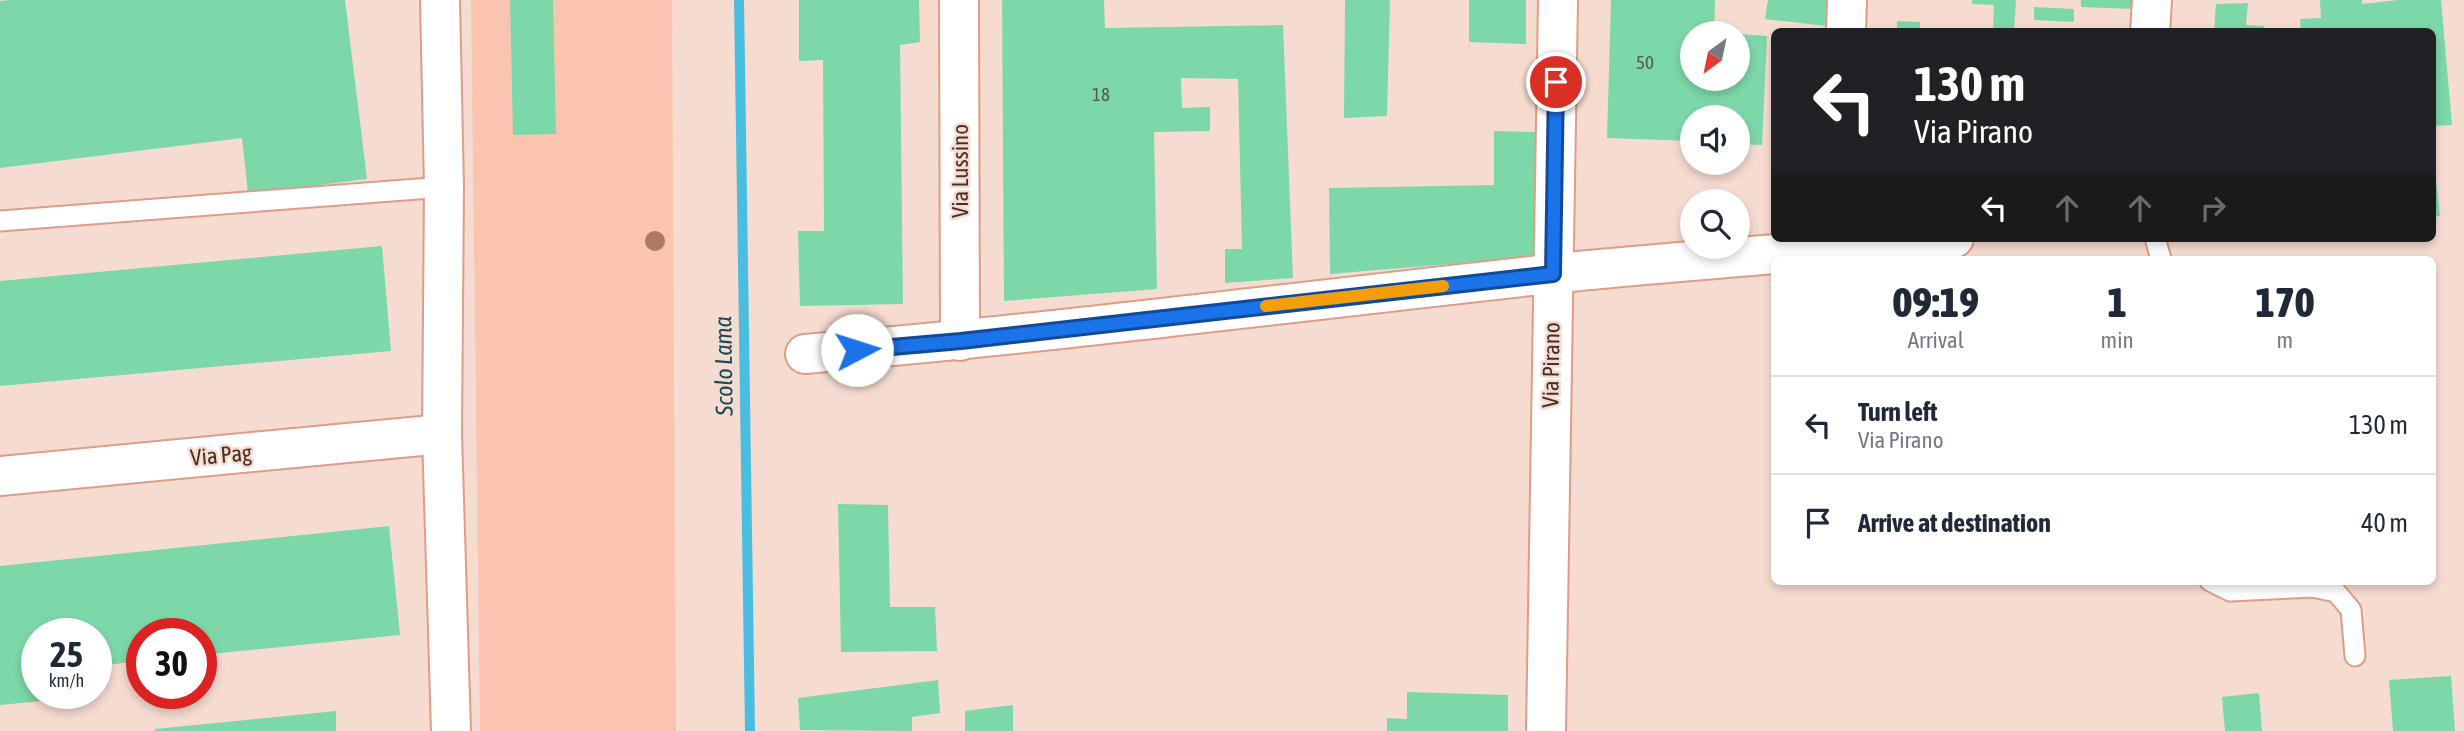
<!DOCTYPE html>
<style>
:root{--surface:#fff;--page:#f2f2f3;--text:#1f2937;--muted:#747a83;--line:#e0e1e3}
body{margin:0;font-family:"Asap Condensed",sans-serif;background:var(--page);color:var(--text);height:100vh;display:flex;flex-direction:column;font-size:26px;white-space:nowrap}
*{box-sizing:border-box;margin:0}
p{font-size:23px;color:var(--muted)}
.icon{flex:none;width:38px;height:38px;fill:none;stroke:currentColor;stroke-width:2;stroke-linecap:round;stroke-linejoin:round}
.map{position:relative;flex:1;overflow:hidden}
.side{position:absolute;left:1771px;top:256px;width:665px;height:329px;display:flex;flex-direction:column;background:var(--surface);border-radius:10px;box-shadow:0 4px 10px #0003}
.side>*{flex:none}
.guide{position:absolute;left:1771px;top:28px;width:665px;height:214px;border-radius:10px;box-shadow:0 4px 10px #0003;background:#202124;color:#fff;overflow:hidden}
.needle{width:46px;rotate:213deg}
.tools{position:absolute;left:1680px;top:21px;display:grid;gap:14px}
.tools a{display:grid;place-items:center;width:70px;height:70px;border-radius:50%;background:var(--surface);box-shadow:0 4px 10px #0003;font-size:35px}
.speed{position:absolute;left:21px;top:618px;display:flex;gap:14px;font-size:35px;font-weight:700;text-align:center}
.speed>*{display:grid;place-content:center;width:91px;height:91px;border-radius:50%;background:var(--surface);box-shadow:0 4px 10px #0003;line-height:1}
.speed small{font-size:18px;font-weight:400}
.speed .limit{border:10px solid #d22;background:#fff;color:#111}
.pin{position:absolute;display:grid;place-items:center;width:60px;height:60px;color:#fff;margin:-30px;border:4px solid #fff;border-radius:50%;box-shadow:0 2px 7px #0007}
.me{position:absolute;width:77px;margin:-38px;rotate:85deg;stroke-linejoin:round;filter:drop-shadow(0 0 5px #0008)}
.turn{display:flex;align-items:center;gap:24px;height:147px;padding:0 28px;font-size:32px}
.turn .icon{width:91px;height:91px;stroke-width:2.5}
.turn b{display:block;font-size:49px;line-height:60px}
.lanes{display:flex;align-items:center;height:66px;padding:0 28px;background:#0003;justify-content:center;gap:35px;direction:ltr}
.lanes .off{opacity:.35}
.eta{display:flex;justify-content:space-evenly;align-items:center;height:119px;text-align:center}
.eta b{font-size:42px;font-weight:800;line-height:49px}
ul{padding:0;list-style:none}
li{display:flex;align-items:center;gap:21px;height:98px;padding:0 28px;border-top:2px solid var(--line)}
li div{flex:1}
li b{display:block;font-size:26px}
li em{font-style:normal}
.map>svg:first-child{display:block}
</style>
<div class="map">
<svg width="2464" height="731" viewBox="0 0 2464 731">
<rect width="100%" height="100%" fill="#f6dbd1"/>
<path fill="#fbc4b1" d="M471 0H672L676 731H480Z"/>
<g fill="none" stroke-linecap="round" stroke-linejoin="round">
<path stroke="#4bbdde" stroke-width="10" d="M739 0 750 731"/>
</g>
<g fill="#7dd8a9">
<path d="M10 0H345L367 179 248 194 242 138 0 168V1Z"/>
<path d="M510 0H553L556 134 513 135Z"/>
<path d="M799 0H919L920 42 900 45 903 304 800 306 798 231H824L823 60 799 61Z"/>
<path d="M1002 0H1104L1105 28 1283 25 1293 278 1225 283V249H1242L1238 79 1181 78 1182 108 1210 107V131L1154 132 1157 289 1004 301Z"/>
<path d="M1345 0H1390L1387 116 1344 118Z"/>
<path d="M1469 0H1526V44L1469 42Z"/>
<path d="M1611 0H1715L1714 33H1692V79H1738V34L1767 36 1762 145 1738 144V117H1692V141L1607 138Z"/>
<path d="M1768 0H1827L1826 26 1765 19Z"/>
<path d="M1972 0H2016L2014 32H1993L1994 5 1972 4Z"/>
<path d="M2081 0H2135L2134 9 2081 7Z"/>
<path d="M2320 0H2362V4L2398 0H2441L2452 125 2432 126V32H2397L2396 29 2371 32H2301L2300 19 2321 18Z"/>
<path d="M2248 3 2246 25 2264 26V32H2214L2216 4Z"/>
<path d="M2034 7 2074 9V22L2034 20Z"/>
<path d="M1897 21 1920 22V28L1976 29V32H1897Z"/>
<path d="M1494 131 1537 132 1534 257 1330 274 1329 188 1494 185Z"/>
<path d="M2432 164H2434L2440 216 2432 217Z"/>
<path d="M382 246 391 351 0 386V281Z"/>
<path d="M838 504 888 505 890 607H935L937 651 841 652Z"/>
<path d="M389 526 400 635 201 655V634H142V661L96 666V634H37V693H95V696L0 705V566Z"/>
<path d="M2451 676 2455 731H2393L2389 680Z"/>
<path d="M938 680 940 713 912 717V731L800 730 798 698Z"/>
<path d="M1407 692 1508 695V731H1387V718L1407 719Z"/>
<path d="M2259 693 2262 731H2225L2222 697Z"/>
<path d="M1013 705V731H965V711Z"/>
<path d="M336 711V731H155V729Z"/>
</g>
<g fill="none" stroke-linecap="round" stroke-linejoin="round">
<g stroke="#de9d87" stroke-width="23">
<g id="lane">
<path d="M0 221 444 187"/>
<path d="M2155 238 2161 259"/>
<path d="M2210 581 2230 591 2312 587 2336 592 2351 610 2355 656"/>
</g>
</g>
<g stroke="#de9d87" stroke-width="42">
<g id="street">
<path d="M440 0 444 187 442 434 451 731"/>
<path d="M959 0 960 341"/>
<path d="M1846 32 1847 0"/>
<path d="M2150 32 2152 0"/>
<path d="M805 354C1054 333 1301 301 1549 274 1684 260 1819 252 1954 238"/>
<path d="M0 476 442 434"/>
<path d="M1546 731 1558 0"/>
</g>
</g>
<use href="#lane" stroke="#fff" stroke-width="19"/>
<use href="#street" stroke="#fff" stroke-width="38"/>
</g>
<circle fill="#ae7963" cx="655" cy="241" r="10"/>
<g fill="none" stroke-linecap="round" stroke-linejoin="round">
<g stroke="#114b97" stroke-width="18">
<path id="route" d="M857 350 961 341 1553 274 1556 82"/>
</g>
<use href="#route" stroke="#1a73e8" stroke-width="12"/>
<path stroke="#f59e0b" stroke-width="12" d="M1266 306 1443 286"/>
</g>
<g text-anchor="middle" stroke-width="5" stroke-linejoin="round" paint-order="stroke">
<g font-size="19" fill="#575947">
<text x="1645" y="69">50</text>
<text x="1101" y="101">18</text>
</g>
<g font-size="23" fill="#4a2f26" stroke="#f6dbd1">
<text transform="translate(960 171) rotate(-90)" y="8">Via Lussino</text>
<text transform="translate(1551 365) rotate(-89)" y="8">Via Pirano</text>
<text transform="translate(221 455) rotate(-5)" y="8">Via Pag</text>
</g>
<g font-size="24" font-style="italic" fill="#184957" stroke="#f6dbd1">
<text transform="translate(724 366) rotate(-91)" y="8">Scolo Lama</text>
</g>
</g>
</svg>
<div class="tools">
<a><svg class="needle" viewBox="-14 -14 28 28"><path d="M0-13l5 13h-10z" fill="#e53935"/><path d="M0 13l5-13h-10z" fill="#747a83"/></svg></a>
<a><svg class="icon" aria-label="sound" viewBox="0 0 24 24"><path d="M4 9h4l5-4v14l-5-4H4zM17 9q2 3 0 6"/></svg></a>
<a><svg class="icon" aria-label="search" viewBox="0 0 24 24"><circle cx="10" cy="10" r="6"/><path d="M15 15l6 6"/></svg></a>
</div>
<div class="speed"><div>25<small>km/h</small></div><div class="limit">30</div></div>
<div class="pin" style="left:1556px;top:82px;background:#d93025"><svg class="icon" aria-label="arrive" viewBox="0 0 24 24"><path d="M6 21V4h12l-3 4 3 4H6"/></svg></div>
<svg class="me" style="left:857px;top:350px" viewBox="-20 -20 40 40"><circle r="19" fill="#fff"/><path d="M0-13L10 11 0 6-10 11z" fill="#1a73e8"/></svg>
<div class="guide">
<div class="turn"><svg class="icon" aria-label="left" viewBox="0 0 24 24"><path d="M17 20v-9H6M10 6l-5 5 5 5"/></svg><div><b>130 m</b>Via Pirano</div></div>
<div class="lanes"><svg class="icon" aria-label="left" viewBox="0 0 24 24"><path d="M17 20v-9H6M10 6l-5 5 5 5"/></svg><svg class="icon off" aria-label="ahead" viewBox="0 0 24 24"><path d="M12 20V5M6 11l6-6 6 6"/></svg><svg class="icon off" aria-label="ahead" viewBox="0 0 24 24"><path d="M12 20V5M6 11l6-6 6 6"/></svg><svg class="icon off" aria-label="right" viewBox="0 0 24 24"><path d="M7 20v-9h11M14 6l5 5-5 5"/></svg></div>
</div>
<section class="side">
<div class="eta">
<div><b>09:19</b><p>Arrival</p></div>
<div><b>1</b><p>min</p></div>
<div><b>170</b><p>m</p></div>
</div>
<ul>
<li><svg class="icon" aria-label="left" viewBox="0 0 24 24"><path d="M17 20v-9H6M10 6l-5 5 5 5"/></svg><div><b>Turn left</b><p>Via Pirano</p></div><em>130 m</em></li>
<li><svg class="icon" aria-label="arrive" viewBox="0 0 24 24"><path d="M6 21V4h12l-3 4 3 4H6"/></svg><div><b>Arrive at destination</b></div><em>40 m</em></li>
</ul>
</section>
</div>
